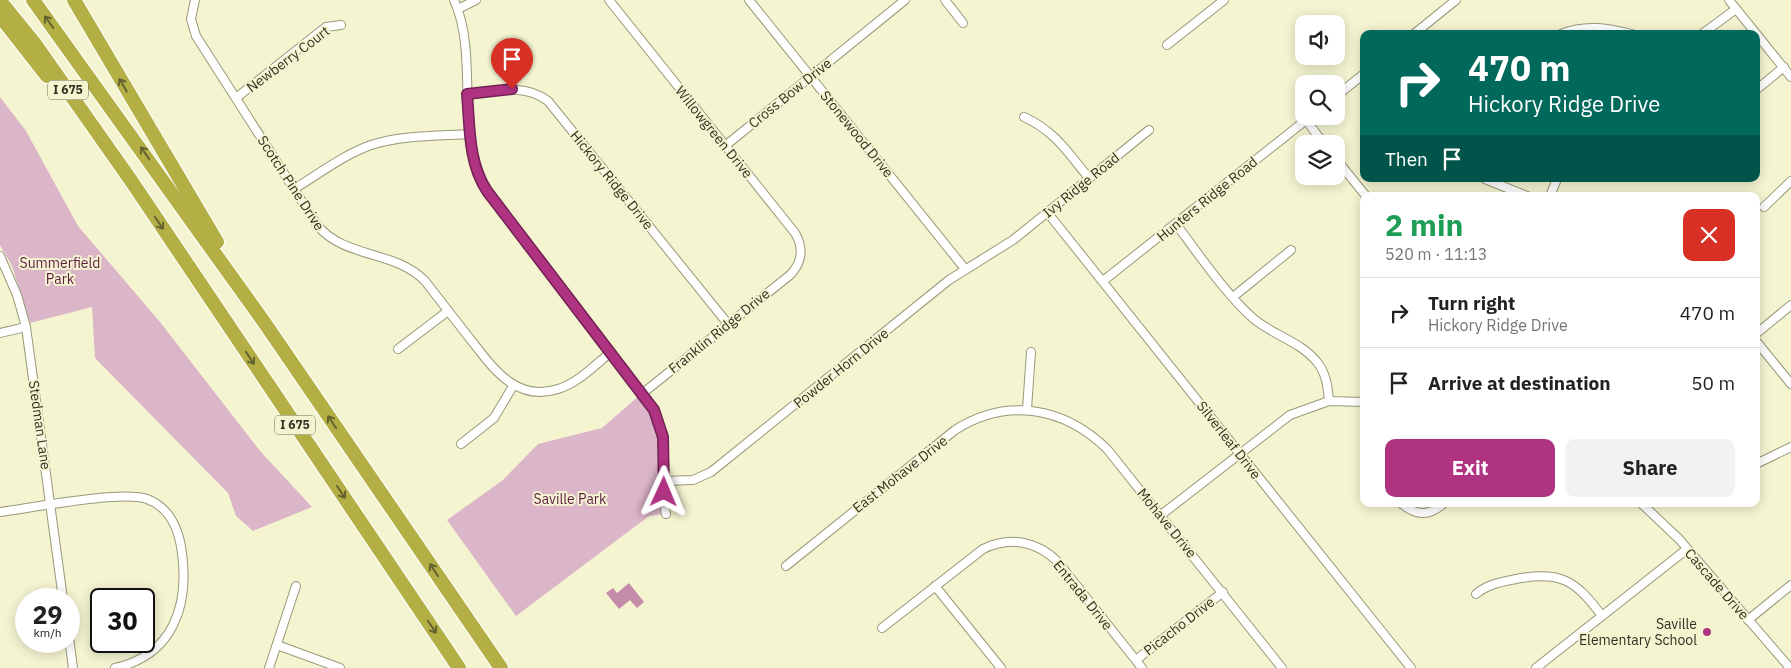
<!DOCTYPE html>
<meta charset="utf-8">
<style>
:root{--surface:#fff;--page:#f2f2f2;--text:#222;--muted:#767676;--line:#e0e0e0;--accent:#b03382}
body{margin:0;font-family:"IBM Plex Sans",sans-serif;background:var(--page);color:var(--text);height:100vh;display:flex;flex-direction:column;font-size:19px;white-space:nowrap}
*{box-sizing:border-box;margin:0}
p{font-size:16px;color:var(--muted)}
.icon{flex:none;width:28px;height:28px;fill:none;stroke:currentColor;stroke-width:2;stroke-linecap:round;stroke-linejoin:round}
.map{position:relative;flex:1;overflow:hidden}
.details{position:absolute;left:1360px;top:192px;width:400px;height:315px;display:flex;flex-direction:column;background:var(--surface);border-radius:10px;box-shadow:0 2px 12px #0003}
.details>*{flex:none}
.guide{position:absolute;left:1360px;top:30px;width:400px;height:152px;border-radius:10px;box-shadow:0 2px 12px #0003;background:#00695c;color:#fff;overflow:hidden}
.buttons{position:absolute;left:1295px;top:15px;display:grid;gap:10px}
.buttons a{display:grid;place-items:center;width:50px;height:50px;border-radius:10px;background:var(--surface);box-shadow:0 2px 12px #0003;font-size:25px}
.speed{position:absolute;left:15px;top:588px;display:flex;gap:10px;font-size:25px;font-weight:700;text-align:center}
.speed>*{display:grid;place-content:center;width:65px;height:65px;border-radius:50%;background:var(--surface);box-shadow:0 2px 12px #0003;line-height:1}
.speed small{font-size:12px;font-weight:400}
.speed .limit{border:2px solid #111;border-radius:8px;background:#fff;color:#111}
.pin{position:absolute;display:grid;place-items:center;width:42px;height:42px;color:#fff;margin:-51px -21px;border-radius:50% 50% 50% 0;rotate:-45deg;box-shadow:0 0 5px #0007}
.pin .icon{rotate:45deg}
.me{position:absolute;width:55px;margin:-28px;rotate:1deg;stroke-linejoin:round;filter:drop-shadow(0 0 4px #0008)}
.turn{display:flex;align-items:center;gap:18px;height:105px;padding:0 25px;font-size:22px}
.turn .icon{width:65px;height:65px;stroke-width:2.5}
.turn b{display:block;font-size:35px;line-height:42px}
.then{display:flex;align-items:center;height:48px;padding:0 25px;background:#0003;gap:10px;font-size:19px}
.round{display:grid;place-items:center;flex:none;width:52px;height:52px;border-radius:10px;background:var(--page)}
.headline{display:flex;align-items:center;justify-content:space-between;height:85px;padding:0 25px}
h1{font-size:30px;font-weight:700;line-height:38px;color:#1e9e55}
.cta{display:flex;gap:10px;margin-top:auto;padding:10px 25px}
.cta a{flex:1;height:58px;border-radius:10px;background:var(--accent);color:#fff;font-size:20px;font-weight:700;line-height:58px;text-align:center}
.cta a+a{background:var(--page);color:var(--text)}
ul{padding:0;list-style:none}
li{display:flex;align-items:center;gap:15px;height:70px;padding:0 25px;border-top:1px solid var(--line)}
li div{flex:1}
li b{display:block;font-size:19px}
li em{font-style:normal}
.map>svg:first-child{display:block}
</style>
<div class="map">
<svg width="1791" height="668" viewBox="0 0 1791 668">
<rect width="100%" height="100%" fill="#f5f4d1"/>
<g fill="#dbb5c8">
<path d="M0 97 26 131 78 226 160 322 260 451 312 507 253 531 236 516 228 493 95 358 92 307 30 323 12 266 0 245Z"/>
<path d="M640 395 652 413 658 429 664 514 649 516 516 616 447 520 503 480 538 444 602 428Z"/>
</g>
<path fill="#c58caa" d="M629 583 644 602 637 608 630 600 619 609 606 593 613 588 617 593Z"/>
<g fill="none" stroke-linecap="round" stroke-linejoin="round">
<g stroke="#999878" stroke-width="10">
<g id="minor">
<path d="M195 0 191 19 196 36 317 225C345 259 395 250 425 281 439 299 453 317 467 335 491 365 514 403 558 389 578 383 595 365 611 352"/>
<path d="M454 0C480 57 453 137 487 191L654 410C670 444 659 479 666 514"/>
<path d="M609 0 795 233C804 248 802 263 790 275L643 393"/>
<path d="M749 0 965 269"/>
<path d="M945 0 963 23"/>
<path d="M1729 0 1791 77"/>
<path d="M458 9 476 0"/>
<path d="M1414 34 1456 0"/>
<path d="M1561 34C1586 24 1607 28 1632 34"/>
<path d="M1702 34 1736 9"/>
<path d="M1167 45 1224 0"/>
<path d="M1756 90 1784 67"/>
<path d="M467 94C495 91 524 83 548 101L728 324"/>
<path d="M1336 96 1364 74"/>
<path d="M236 98 326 27 341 25"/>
<path d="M1024 117C1055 131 1068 153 1089 178"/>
<path d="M1306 120 1324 144"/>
<path d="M725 146 905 0"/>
<path d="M1336 159 1366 196"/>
<path d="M1485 179 1527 196"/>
<path d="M294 189C319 174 343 155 371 145 402 135 438 136 471 134"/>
<path d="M1550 196 1557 179"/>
<path d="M1764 207 1791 181"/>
<path d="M1047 212 1411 668"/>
<path d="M1176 224C1197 252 1227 296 1254 319 1273 335 1301 342 1317 362 1326 373 1328 387 1329 401"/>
<path d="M0 256 17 295 26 327 63 599"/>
<path d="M1103 281 1311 116"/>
<path d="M1233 297 1291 250"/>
<path d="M0 333 26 327"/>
<path d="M1756 334 1791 305"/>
<path d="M1756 341 1791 384"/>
<path d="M398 349 448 311"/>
<path d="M1027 409 1031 352"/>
<path d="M461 444 494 418 513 386"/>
<path d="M1756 464 1791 447"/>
<path d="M664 481 693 480 711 472 949 280 1013 240 1149 130"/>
<path d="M1402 504C1417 516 1429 516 1443 504"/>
<path d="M1642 504 1679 539 1790 668"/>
<path d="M0 512C31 508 122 490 147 499 171 508 179 530 182 553 189 606 173 655 115 668"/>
<path d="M1161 515 1290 415 1329 401 1364 402"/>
<path d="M786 566 955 430C1007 397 1064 407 1107 449L1282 668"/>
<path d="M935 586 1001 668"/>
<path d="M1476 594C1488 584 1502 582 1516 579 1561 570 1576 581 1602 616"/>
<path d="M1748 620 1791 585"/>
<path d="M882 628 983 549C1010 536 1037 541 1058 562L1142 668"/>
<path d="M69 638 73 668"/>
<path d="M277 645 340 668"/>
<path d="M1136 660 1223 592"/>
<path d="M269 668 296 586"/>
<path d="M1536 668 1687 549"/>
</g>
</g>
<g stroke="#fff" stroke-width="16">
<g id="motorway">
<path d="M33 0 264 322 501 668"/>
<path d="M74 0 217 242"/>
<path d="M0 1 35 44 132 182 459 668"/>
<path d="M0 16 47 76"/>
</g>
</g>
<use href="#minor" stroke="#fff" stroke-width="8"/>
<use href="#motorway" stroke="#b3af45" stroke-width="14"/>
</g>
<defs><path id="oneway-shaft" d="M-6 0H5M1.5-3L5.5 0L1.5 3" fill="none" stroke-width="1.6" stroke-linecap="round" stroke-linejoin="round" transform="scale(1.25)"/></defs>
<g stroke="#646330">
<use href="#oneway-shaft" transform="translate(49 22) rotate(-126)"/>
<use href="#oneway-shaft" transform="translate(123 85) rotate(-120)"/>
<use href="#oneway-shaft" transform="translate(145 153) rotate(-125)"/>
<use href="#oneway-shaft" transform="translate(159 223) rotate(56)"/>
<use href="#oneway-shaft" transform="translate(250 358) rotate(56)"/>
<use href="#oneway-shaft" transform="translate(332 422) rotate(-124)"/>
<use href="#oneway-shaft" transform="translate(341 492) rotate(56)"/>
<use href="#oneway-shaft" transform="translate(434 570) rotate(-124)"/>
<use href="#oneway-shaft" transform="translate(432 627) rotate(56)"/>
</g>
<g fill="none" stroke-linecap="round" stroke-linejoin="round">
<g stroke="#722154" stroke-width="12">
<path id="route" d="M512 89 467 94C470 127 468 162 487 191L654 410 663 437 664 492"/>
</g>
<use href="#route" stroke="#b03382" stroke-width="9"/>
</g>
<circle fill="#b03382" stroke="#f5f4d1" stroke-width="2" cx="1707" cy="632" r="5"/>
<g text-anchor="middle" stroke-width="4" stroke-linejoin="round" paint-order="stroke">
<g fill="#f5f4d1" stroke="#6b6b56" stroke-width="1">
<rect x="48" y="80.5" width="40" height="19" rx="4"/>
<rect x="275" y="415.5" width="40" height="19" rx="4"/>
</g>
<g font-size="12" font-weight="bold" fill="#303022">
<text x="68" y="94">I 675</text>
<text x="295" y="429">I 675</text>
</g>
<g font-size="14" fill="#303022" stroke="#f5f4d1">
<text transform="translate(288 59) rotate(-37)" y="5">Newberry Court</text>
<text transform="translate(790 93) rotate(-39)" y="5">Cross Bow Drive</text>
<text transform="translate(714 132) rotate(51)" y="5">Willowgreen Drive</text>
<text transform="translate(857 134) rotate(51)" y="5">Stonewood Drive</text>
<text transform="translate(612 180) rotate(51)" y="5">Hickory Ridge Drive</text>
<text transform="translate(291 183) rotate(57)" y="5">Scotch Pine Drive</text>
<text transform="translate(1081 185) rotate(-39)" y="5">Ivy Ridge Road</text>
<text transform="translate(1207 199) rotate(-39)" y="5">Hunters Ridge Road</text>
<text transform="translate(719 331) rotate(-39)" y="5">Franklin Ridge Drive</text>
<text transform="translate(841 368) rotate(-39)" y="5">Powder Horn Drive</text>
<text transform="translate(40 425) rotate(82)" y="5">Stedman Lane</text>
<text transform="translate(1229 440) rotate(52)" y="5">Silverleaf Drive</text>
<text transform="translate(900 474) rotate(-38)" y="5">East Mohave Drive</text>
<text transform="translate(1167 523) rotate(51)" y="5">Mohave Drive</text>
<text transform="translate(1717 584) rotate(49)" y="5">Cascade Drive</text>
<text transform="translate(1083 595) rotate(51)" y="5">Entrada Drive</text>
<text transform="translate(1179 626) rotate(-38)" y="5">Picacho Drive</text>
</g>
<g font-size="14" fill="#601c46" stroke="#f5f4d1">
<text x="60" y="268">Summerfield<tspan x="60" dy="16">Park</tspan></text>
<text x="570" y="504">Saville Park</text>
</g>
<g font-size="14" fill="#303022" stroke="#f5f4d1" text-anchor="end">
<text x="1697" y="629">Saville<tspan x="1697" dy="16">Elementary School</tspan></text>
</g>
</g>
</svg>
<div class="buttons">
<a><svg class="icon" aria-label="sound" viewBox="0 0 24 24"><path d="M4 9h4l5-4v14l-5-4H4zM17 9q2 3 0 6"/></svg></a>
<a><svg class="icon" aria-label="search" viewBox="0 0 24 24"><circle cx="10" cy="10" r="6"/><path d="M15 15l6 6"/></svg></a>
<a><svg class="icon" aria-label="layers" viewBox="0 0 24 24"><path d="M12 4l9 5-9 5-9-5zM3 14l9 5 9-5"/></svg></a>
</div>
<div class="speed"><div>29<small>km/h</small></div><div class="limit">30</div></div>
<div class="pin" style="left:512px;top:89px;background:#d93025"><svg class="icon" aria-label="arrive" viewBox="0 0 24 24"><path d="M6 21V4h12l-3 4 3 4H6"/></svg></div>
<svg class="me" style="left:664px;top:492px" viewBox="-20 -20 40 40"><path d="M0-17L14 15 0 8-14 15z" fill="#b03382" stroke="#fff" stroke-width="4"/></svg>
<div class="guide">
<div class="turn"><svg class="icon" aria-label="right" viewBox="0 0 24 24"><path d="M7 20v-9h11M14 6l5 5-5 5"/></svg><div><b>470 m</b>Hickory Ridge Drive</div></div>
<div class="then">Then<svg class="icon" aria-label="arrive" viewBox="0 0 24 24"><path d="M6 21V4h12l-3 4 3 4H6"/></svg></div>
</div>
<section class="details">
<div class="headline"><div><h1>2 min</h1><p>520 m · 11:13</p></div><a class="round" style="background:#d93025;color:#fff"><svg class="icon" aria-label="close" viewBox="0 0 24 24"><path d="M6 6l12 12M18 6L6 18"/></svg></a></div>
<ul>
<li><svg class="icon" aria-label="right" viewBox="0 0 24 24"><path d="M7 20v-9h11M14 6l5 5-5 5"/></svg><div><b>Turn right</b><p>Hickory Ridge Drive</p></div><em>470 m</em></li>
<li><svg class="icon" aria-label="arrive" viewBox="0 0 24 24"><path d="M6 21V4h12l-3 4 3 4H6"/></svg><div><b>Arrive at destination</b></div><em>50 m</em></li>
</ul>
<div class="cta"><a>Exit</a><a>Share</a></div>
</section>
</div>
